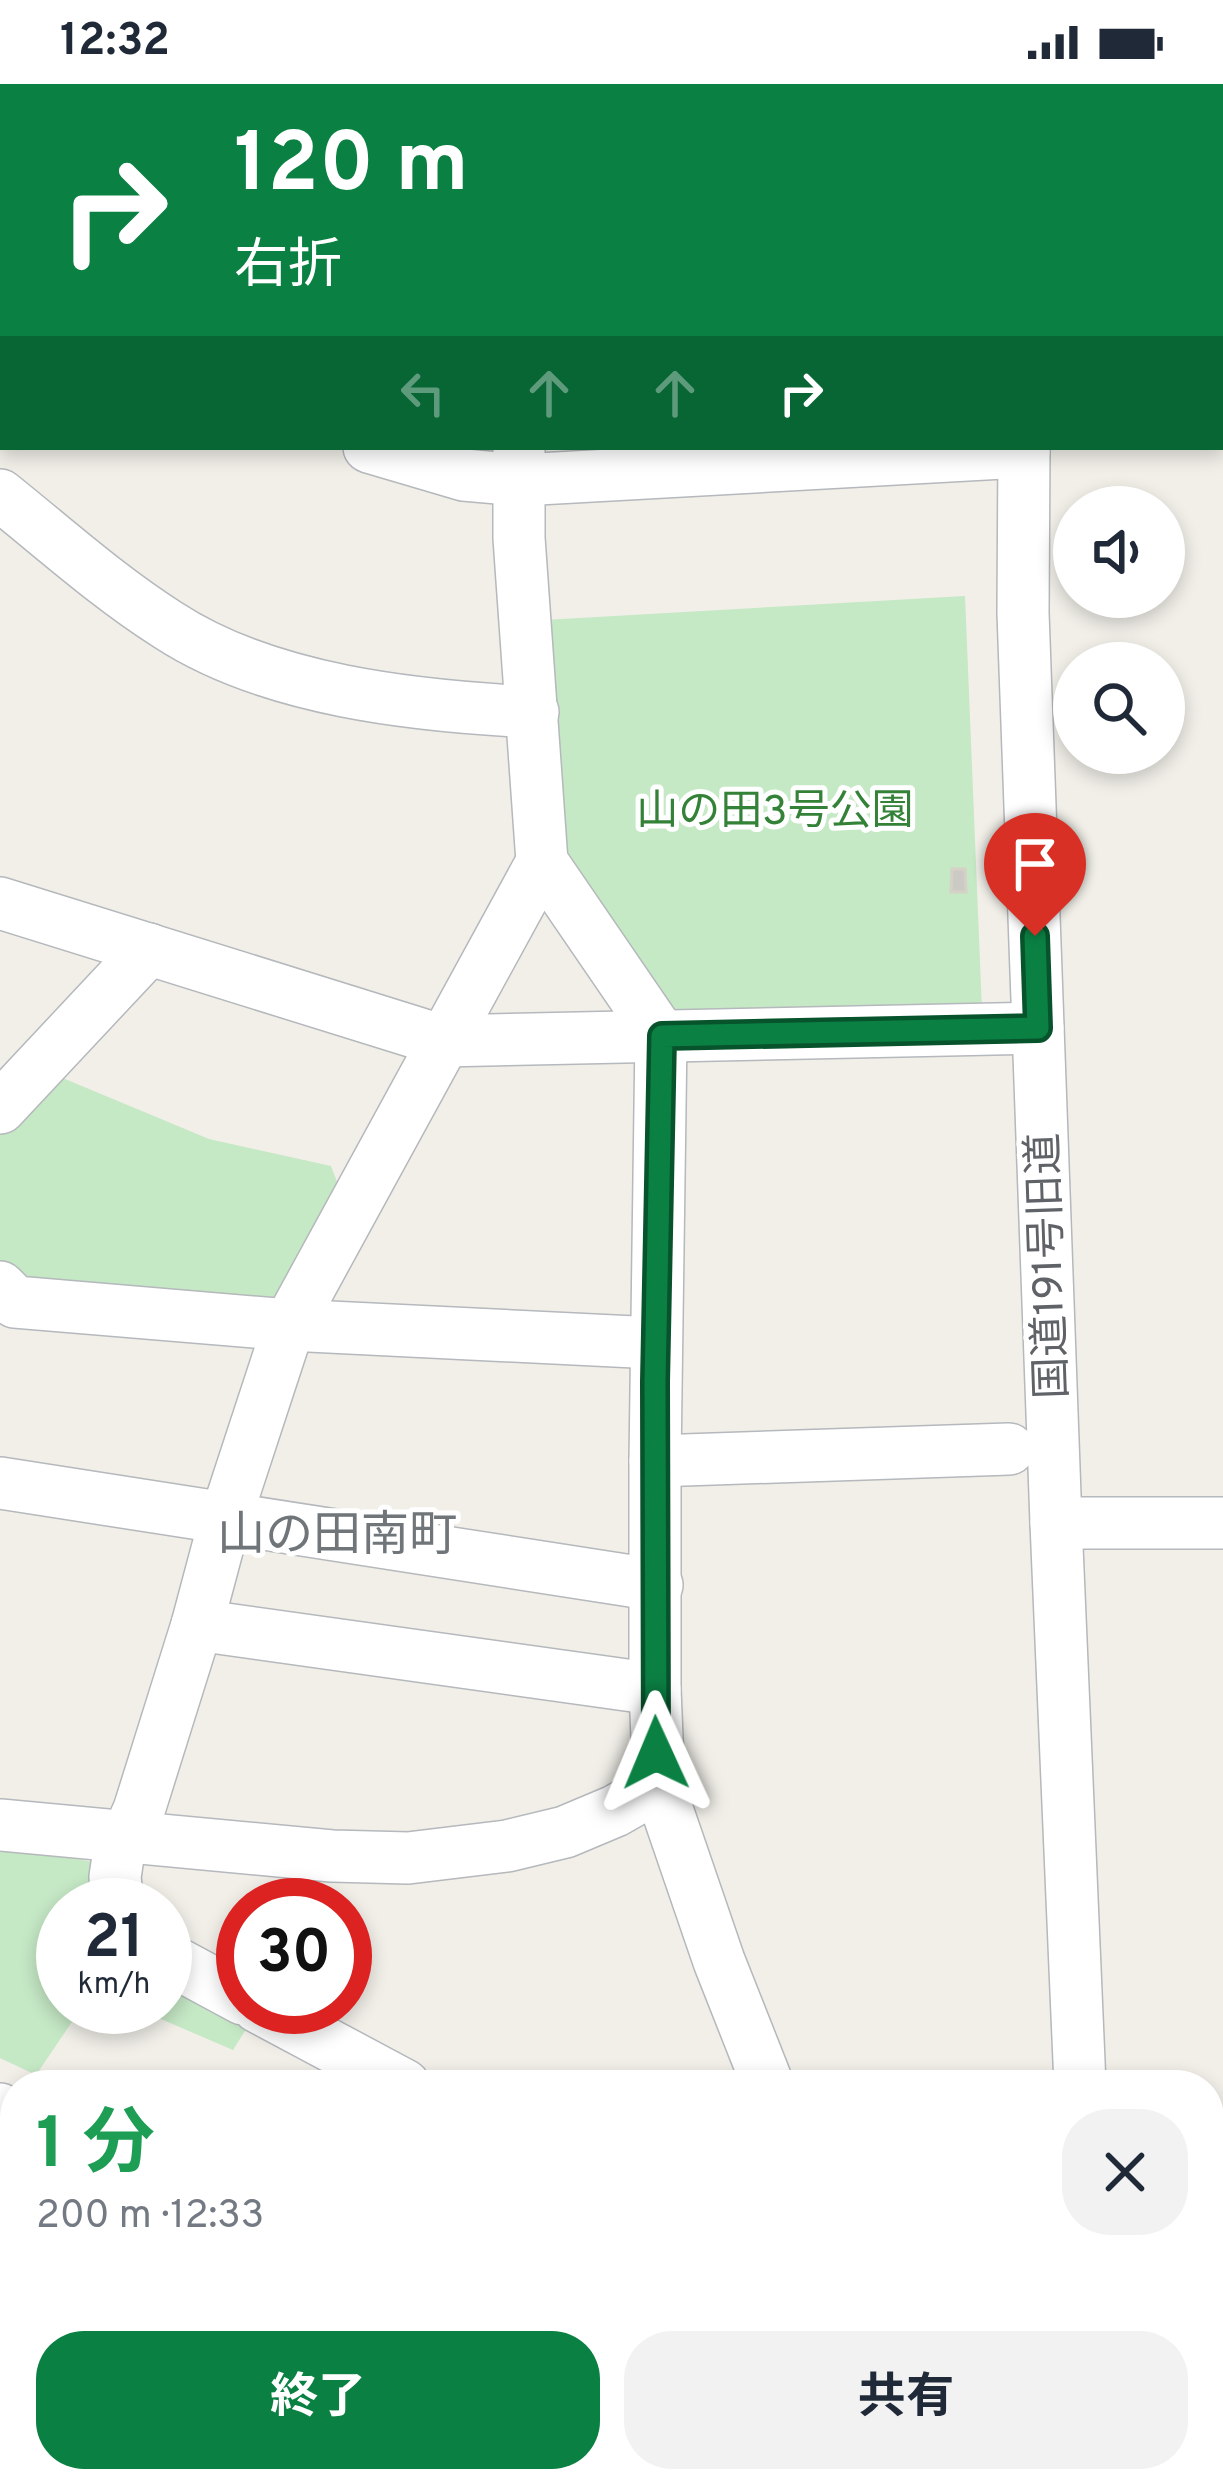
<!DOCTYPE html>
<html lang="ja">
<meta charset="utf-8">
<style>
:root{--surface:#fff;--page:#f2f2f3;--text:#1f2937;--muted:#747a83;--accent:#0b8043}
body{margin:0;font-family:Overpass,"Noto Sans JP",sans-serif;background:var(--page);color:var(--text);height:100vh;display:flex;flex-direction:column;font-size:45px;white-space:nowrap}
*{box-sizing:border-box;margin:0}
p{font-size:39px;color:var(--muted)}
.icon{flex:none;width:66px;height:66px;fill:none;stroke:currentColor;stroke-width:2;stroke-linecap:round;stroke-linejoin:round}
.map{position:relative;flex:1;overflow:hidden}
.details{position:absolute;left:0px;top:1986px;width:1224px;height:423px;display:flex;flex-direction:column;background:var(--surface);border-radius:48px 48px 0 0;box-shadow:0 6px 18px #0003}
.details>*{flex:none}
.top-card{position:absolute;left:0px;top:0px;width:1224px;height:366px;box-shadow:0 6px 18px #0003;background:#0b8043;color:#fff;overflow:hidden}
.tools{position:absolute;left:1053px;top:402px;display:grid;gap:24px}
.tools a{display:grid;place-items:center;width:132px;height:132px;border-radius:50%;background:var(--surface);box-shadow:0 6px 18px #0003;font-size:60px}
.speed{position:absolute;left:36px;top:1794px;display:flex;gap:24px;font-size:60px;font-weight:700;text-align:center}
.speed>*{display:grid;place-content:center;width:156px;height:156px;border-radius:50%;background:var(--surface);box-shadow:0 6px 18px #0003;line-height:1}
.speed small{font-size:30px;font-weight:400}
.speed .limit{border:18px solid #d22;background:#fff;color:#111}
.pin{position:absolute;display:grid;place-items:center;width:102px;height:102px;color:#fff;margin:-123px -51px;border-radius:50% 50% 50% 0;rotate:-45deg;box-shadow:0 0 12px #0007}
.pin .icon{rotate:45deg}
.me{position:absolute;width:132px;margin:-66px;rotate:359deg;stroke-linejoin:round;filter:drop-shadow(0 0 9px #0008)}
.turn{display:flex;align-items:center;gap:42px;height:252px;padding:0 36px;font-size:54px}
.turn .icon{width:156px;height:156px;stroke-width:2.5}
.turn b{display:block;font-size:84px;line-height:102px}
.lanes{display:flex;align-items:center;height:114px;padding:0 36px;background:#0003;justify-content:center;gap:60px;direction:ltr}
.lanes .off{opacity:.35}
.round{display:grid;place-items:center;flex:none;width:126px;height:126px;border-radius:48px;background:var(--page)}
.overview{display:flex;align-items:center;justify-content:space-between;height:204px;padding:0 36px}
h1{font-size:72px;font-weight:700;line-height:90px;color:#1e9e55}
.action{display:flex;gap:24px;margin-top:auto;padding:24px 36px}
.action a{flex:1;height:138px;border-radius:48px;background:var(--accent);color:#fff;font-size:48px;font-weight:700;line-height:138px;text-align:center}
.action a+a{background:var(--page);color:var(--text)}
.status{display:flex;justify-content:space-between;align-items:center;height:84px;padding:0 60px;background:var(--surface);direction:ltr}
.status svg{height:33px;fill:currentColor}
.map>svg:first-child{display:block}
</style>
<div class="status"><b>12:32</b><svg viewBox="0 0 49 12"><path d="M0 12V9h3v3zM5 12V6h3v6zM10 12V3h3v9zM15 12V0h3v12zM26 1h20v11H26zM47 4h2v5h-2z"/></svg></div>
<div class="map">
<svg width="1223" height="2408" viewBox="0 0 1223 2408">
<rect width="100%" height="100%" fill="#f1efe8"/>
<g fill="#c5e8c5">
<path d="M965 512 982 927 678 934 555 762 544 536Z"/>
<path d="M53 990 209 1055 331 1082 337 1098 274 1220 27 1207 0 1187V1051Z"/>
<path d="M0 1761 93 1778 108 1821H63V1923H82L36 1991 0 1974Z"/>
<path d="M165 1883 253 1934 233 1966 133 1923H165Z"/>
</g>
<path fill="#cccac5" stroke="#d6d1c6" stroke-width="3" d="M952 785H965L966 808H951Z"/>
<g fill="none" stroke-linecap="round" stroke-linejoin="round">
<g stroke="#b5b8bc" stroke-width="54">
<g id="minor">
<path d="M346 0 349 3"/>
<path d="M500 0V3"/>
<path d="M1006 0V3"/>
<path d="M0 33 3 29"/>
<path d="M0 102 3 104"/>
<path d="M369 363 464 391 520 396 1024 368"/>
<path d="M519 363V454L542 778 661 952 655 1377V1605L659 1702 719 1877 768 2001"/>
<path d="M1024 363 1023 529 1056 1439 1080 2001"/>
<path d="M0 411C55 455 108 503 168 541 269 607 415 622 533 628"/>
<path d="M0 819 443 957 1038 944"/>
<path d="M0 1024 149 865"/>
<path d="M0 1203 15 1218 289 1241 655 1259"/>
<path d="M655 1377 1009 1365"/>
<path d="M0 1399 657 1501"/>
<path d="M1056 1439H1223"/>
<path d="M197 1541 655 1605"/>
<path d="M0 1741 332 1772 408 1774 507 1762 565 1748 615 1727 659 1702"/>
<path d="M118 1821 115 1793 118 1773 139 1726 197 1541 225 1436 289 1241 542 778"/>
<path d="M165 1873 243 1915"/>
<path d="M258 1923 404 2001"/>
<path d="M0 2025 15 2034"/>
<path d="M527 2394 545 2408"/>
<path d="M841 2394 842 2408"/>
<path d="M1002 2394 1003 2408"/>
<path d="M1098 2394V2408"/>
</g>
</g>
<use href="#minor" stroke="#fff" stroke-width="51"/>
</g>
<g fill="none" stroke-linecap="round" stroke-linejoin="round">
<g stroke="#07532c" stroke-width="30">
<path id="route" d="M656 1669 655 1298 662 952 1038 944 1035 852"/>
</g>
<use href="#route" stroke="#0b8043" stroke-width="21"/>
</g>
<g text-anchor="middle" stroke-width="10" stroke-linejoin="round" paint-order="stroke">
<g font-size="42" fill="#348238" stroke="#fff">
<text x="775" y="740">山の田3号公園</text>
</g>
<g font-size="42" fill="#5f6368" stroke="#fff">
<text transform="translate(1046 1182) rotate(-92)" y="15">国道191号旧道</text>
</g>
<g font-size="48" fill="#70757a" stroke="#fff">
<text x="337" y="1466">山の田南町</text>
</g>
</g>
</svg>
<div class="tools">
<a><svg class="icon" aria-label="sound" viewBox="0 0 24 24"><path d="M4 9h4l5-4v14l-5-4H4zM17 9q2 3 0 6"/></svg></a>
<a><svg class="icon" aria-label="search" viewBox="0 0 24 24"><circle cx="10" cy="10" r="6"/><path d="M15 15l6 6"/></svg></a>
</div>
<div class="speed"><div>21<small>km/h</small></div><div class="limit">30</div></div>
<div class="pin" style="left:1035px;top:852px;background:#d93025"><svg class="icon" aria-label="arrive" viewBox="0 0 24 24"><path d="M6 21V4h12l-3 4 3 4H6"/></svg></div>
<svg class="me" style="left:656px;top:1669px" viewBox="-20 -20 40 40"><path d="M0-17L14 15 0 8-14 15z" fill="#0b8043" stroke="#fff" stroke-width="4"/></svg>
<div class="top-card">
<div class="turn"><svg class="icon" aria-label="right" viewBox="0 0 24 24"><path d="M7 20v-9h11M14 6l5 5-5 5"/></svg><div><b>120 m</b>右折</div></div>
<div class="lanes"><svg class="icon off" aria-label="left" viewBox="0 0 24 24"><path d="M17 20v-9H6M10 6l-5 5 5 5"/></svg><svg class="icon off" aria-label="ahead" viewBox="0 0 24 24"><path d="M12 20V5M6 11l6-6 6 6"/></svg><svg class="icon off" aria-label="ahead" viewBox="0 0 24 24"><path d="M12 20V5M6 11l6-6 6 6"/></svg><svg class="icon" aria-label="right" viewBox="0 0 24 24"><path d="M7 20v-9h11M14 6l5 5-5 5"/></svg></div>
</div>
<section class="details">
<div class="overview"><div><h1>1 分</h1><p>200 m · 12:33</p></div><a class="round"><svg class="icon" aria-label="close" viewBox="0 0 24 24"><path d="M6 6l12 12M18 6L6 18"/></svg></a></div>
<div class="action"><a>終了</a><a>共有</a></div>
</section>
</div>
